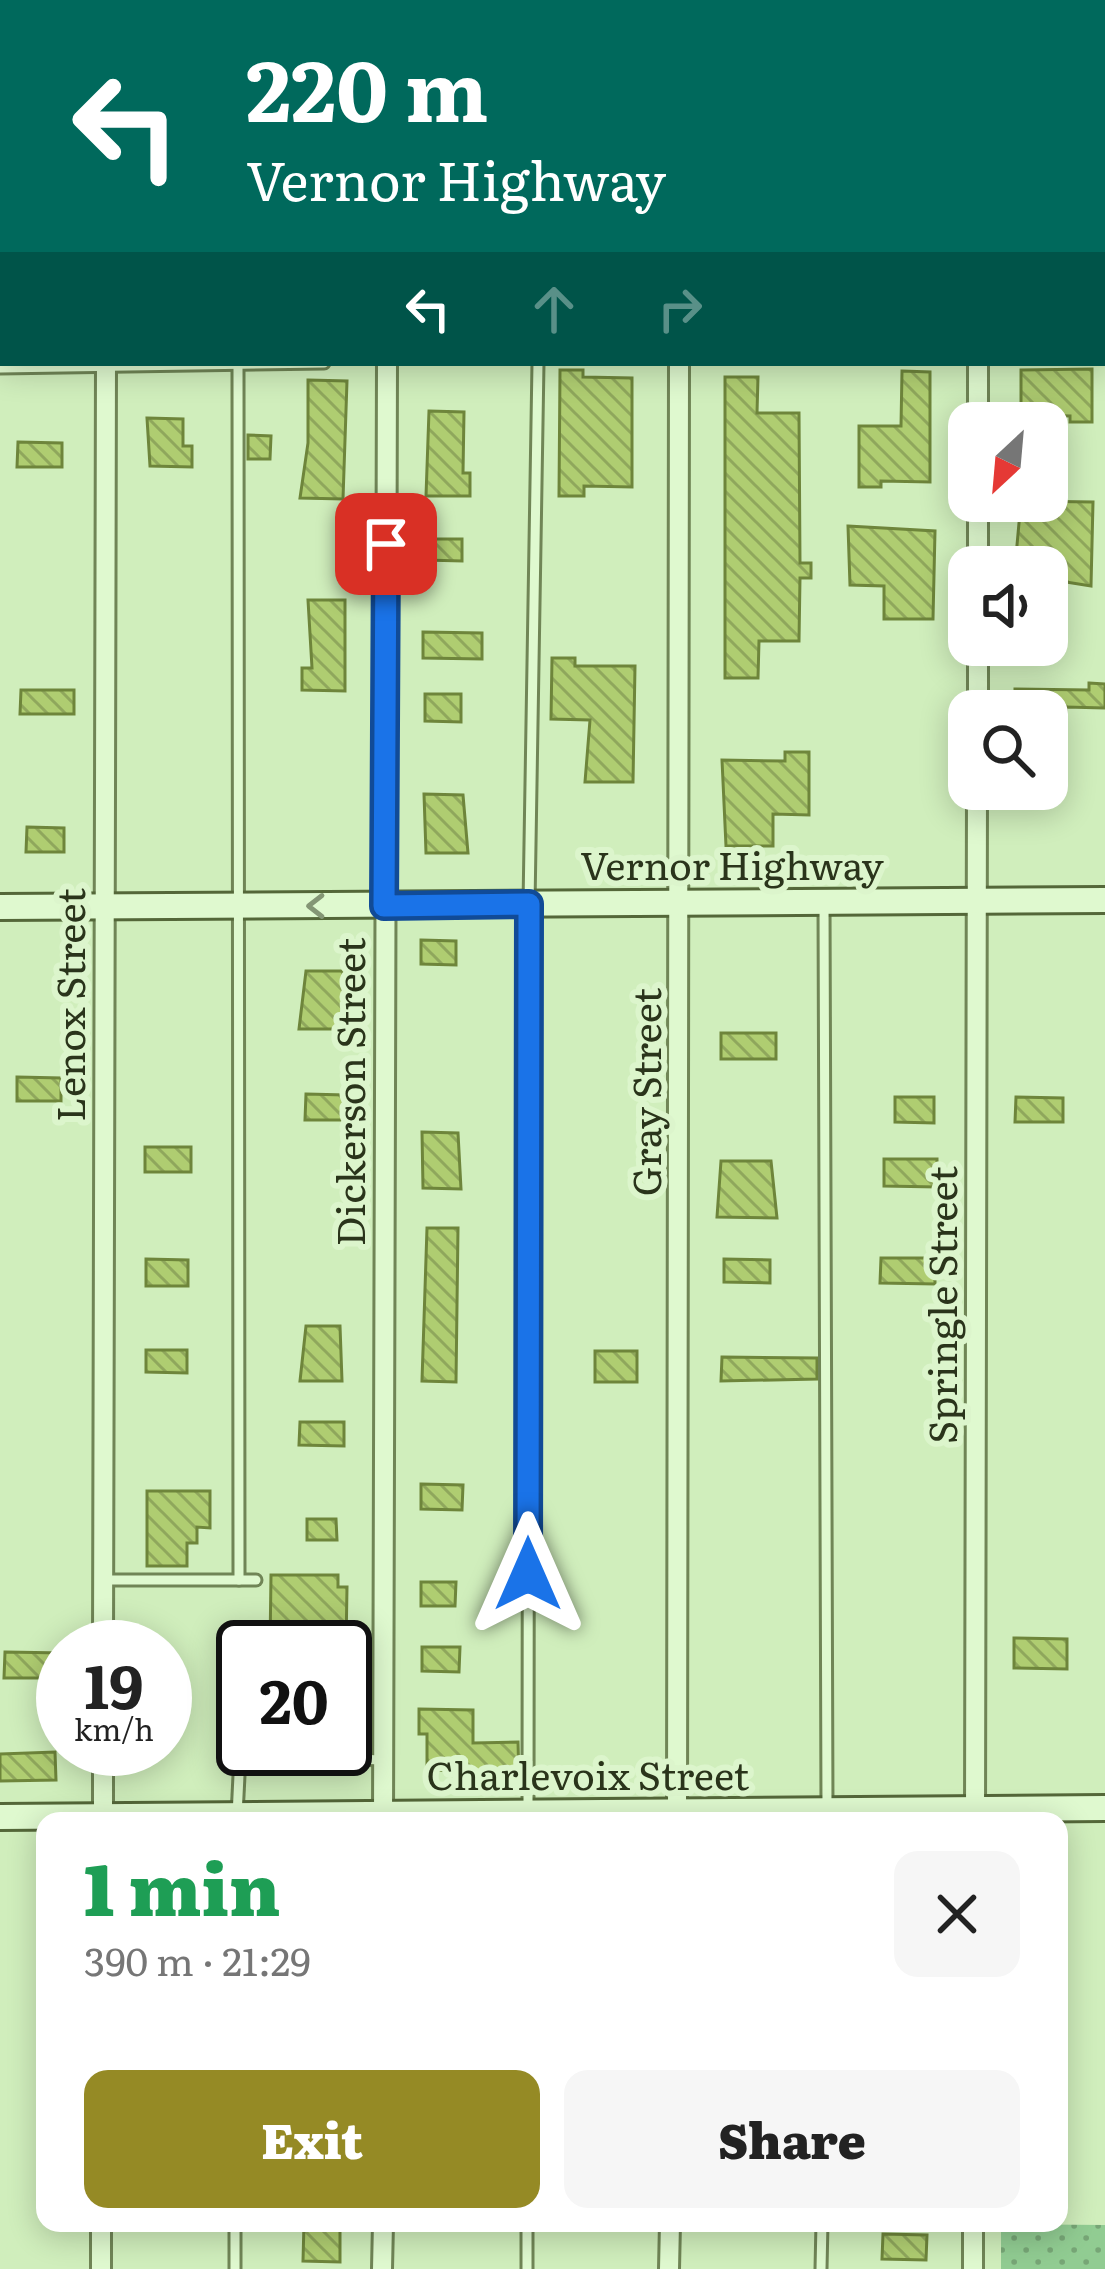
<!DOCTYPE html>
<meta charset="utf-8">
<style>
:root{--surface:#fff;--page:#f6f6f6;--text:#222;--muted:#767676;--accent:#958a25}
body{margin:0;font-family:Literata,serif;background:var(--page);color:var(--text);height:100vh;display:flex;flex-direction:column;font-size:45px;white-space:nowrap}
*{box-sizing:border-box;margin:0}
p{font-size:39px;color:var(--muted)}
.icon{flex:none;width:66px;height:66px;fill:none;stroke:currentColor;stroke-width:2;stroke-linecap:round;stroke-linejoin:round}
.map{position:relative;flex:1;overflow:hidden}
.sheet{position:absolute;left:36px;top:1812px;width:1032px;height:420px;display:flex;flex-direction:column;background:var(--surface);border-radius:24px;box-shadow:0 6px 30px #0003}
.sheet>*{flex:none}
.hud{position:absolute;left:0px;top:0px;width:1107px;height:366px;box-shadow:0 6px 30px #0003;background:#00695c;color:#fff;overflow:hidden}
.needle{width:78px;rotate:206deg}
.tools{position:absolute;left:948px;top:402px;display:grid;gap:24px}
.tools a{display:grid;place-items:center;width:120px;height:120px;border-radius:24px;background:var(--surface);box-shadow:0 6px 30px #0003;font-size:60px}
.speed{position:absolute;left:36px;top:1620px;display:flex;gap:24px;font-size:60px;font-weight:700;text-align:center}
.speed>*{display:grid;place-content:center;width:156px;height:156px;border-radius:50%;background:var(--surface);box-shadow:0 6px 30px #0003;line-height:1}
.speed small{font-size:30px;font-weight:400}
.speed .limit{border:6px solid #111;border-radius:18px;background:#fff;color:#111}
.pin{position:absolute;display:grid;place-items:center;width:102px;height:102px;color:#fff;margin:-51px;border-radius:24px;box-shadow:0 6px 18px #0006}
.me{position:absolute;width:132px;margin:-66px;rotate:0deg;stroke-linejoin:round;filter:drop-shadow(0 0 9px #0008)}
.turn{display:flex;align-items:center;gap:42px;height:252px;padding:0 48px;font-size:54px}
.turn .icon{width:156px;height:156px;stroke-width:2.5}
.turn b{display:block;font-size:84px;line-height:102px}
.lanes{display:flex;align-items:center;height:114px;padding:0 48px;background:#0003;justify-content:center;gap:60px;direction:ltr}
.lanes .off{opacity:.35}
.round{display:grid;place-items:center;flex:none;width:126px;height:126px;border-radius:24px;background:var(--page)}
.summary{display:flex;align-items:center;justify-content:space-between;height:204px;padding:0 48px}
h1{font-size:72px;font-weight:800;line-height:90px;color:#1e9e55}
.cta{display:flex;gap:24px;margin-top:auto;padding:24px 48px}
.cta a{flex:1;height:138px;border-radius:24px;background:var(--accent);color:#fff;font-size:48px;font-weight:800;line-height:138px;text-align:center}
.cta a+a{background:var(--page);color:var(--text)}
.map>svg:first-child{display:block}
</style>
<div class="map">
<svg width="1105" height="2269" viewBox="0 0 1105 2269">
<defs>
<pattern id="park-dots" width="8" height="8" patternUnits="userSpaceOnUse" patternTransform="scale(3)"><rect width="8" height="8" fill="#91cc92"/><path d="M2 2h.1M6 6h.1" fill="none" stroke="#77a676" stroke-width="1.8" stroke-linecap="round"/></pattern>
<pattern id="building-back-hatch" width="6" height="6" patternUnits="userSpaceOnUse" patternTransform="scale(3)"><rect width="6" height="6" fill="#afcd71"/><path d="M-1 5l2 2M0 0l6 6M5-1l2 2" fill="none" stroke="#8fa75c"/></pattern>
</defs>
<rect width="100%" height="100%" fill="#d0eebc"/>
<path fill="url(#park-dots)" d="M1001 2224 1105 2225V2269H1001Z"/>
<g fill="url(#building-back-hatch)" stroke="#6e853b" stroke-width="3">
<path d="M1092 369V422H1070V416L1021 415V370Z"/>
<path d="M560 370H583V377L632 378V487L584 486V496H559Z"/>
<path d="M902 371 930 372V482L881 481V487H859V426H901Z"/>
<path d="M725 377H758L757 413H799L800 563H811V578H800L799 641H759L758 678H725Z"/>
<path d="M308 380 347 381 343 499 300 498 308 443Z"/>
<path d="M429 411 464 412 463 473H470V496H426Z"/>
<path d="M147 418 183 419V446H192V467L150 466Z"/>
<path d="M248 435 271 436 270 459H248Z"/>
<path d="M18 442 62 443V467H17Z"/>
<path d="M1021 501 1093 502 1091 586 1047 579V567H1015Z"/>
<path d="M848 526 935 531 933 619H884V586L850 585Z"/>
<path d="M425 539H462V561L425 560Z"/>
<path d="M308 600H345V691L302 690V668H312Z"/>
<path d="M423 632 482 633V659L423 658Z"/>
<path d="M552 658H575V666H635L633 782H585L590 720 551 719Z"/>
<path d="M1089 683 1105 684V708L1066 707V780H1047V711H1015V689L1089 690Z"/>
<path d="M21 690H74V714H20Z"/>
<path d="M425 694H461V722L425 721Z"/>
<path d="M785 752H809V815L773 814V846H726L722 760 785 761Z"/>
<path d="M424 794 463 795 468 853H426Z"/>
<path d="M27 827 64 828V852H26Z"/>
<path d="M421 940 456 941V965L421 964Z"/>
<path d="M306 971H343L345 1029H299Z"/>
<rect x="721" y="1033" width="55" height="26"/>
<path d="M17 1077 61 1078V1101H17Z"/>
<path d="M306 1094 345 1095 344 1120H305Z"/>
<path d="M895 1097H934V1123L895 1122Z"/>
<path d="M1016 1097 1063 1098V1122H1015Z"/>
<path d="M422 1132 458 1133 461 1189 423 1188Z"/>
<rect x="145" y="1147" width="46" height="25"/>
<path d="M884 1159H937V1187L884 1186Z"/>
<path d="M721 1161H771L777 1218 717 1217Z"/>
<path d="M427 1228H458L456 1382 422 1381Z"/>
<path d="M881 1258H935V1284L880 1283Z"/>
<path d="M146 1259 188 1260V1286H146Z"/>
<path d="M724 1259 770 1260V1283L724 1282Z"/>
<path d="M306 1326H340L342 1381H300Z"/>
<path d="M146 1350H187V1373L146 1372Z"/>
<rect x="595" y="1351" width="42" height="31"/>
<path d="M722 1357 817 1358V1379L721 1381Z"/>
<path d="M300 1422H344V1446L299 1445Z"/>
<path d="M421 1484 463 1485 462 1510 421 1509Z"/>
<path d="M147 1491H210V1528L197 1527V1543H187V1566H147Z"/>
<path d="M307 1519H336L337 1540H307Z"/>
<path d="M271 1575H338V1587H347L346 1647H270Z"/>
<path d="M421 1582H456L455 1606H421Z"/>
<path d="M1014 1638 1067 1639V1669L1014 1668Z"/>
<path d="M422 1647H460L459 1672 422 1671Z"/>
<path d="M5 1652 63 1653 62 1678H4Z"/>
<path d="M419 1709 473 1710V1743L518 1742 519 1780H499L498 1771 427 1770V1734H419Z"/>
<path d="M55 1752 56 1780 0 1781V1754Z"/>
<path d="M304 2223H340V2262L303 2261Z"/>
<path d="M883 2234 927 2235 926 2260 882 2259Z"/>
</g>
<g fill="none" stroke-linecap="round" stroke-linejoin="round">
<g stroke="#708556" stroke-width="15">
<g id="lane">
<path d="M242 3V0"/>
<path d="M532 3V0"/>
<path d="M1104 352H1105"/>
<path d="M238 365 239 1580"/>
<path d="M0 368 324 363"/>
<path d="M824 902 827 1810"/>
<path d="M103 1580H256"/>
<path d="M357 1759 381 1760"/>
<path d="M528 1810 529 904 538 363"/>
<path d="M237 1816 240 1755"/>
<path d="M235 2269V2223"/>
<path d="M527 2269V2223"/>
<path d="M821 2269 822 2223"/>
</g>
</g>
<g stroke="#708556" stroke-width="24">
<g id="street">
<path d="M387 0V3"/>
<path d="M106 3V0"/>
<path d="M681 3V0"/>
<path d="M978 423V363"/>
<path d="M978 567V501"/>
<path d="M978 711V645"/>
<path d="M103 1647 106 363"/>
<path d="M103 1821V1749"/>
<path d="M383 1821 387 363"/>
<path d="M677 1821 679 363"/>
<path d="M975 1821 977 789"/>
<path d="M101 2269V2223"/>
<path d="M382 2269 383 2223"/>
<path d="M669 2269 670 2223"/>
<path d="M973 2269V2223"/>
</g>
</g>
<g stroke="#546739" stroke-width="30">
<g id="secondary">
<path d="M1104 215H1105"/>
<path d="M0 230H3"/>
<path d="M0 907 1105 900"/>
<path d="M0 1817 1105 1808"/>
</g>
</g>
<use href="#lane" stroke="#dff9cf" stroke-width="9"/>
<use href="#street" stroke="#dff9cf" stroke-width="18"/>
<use href="#secondary" stroke="#dff9cf" stroke-width="24"/>
</g>
<defs><path id="oneway-chevron" d="M-2-3.5L2.5 0L-2 3.5" fill="none" stroke-width="1.6" stroke-linecap="round" stroke-linejoin="round" transform="scale(3)"/></defs>
<use stroke="#849675" href="#oneway-chevron" transform="translate(316 906) rotate(180)"/>
<g fill="none" stroke-linecap="round" stroke-linejoin="round">
<g stroke="#114b97" stroke-width="30">
<path id="route" d="M386 544 384 906 529 904 528 1574"/>
</g>
<use href="#route" stroke="#1a73e8" stroke-width="21"/>
</g>
<g text-anchor="middle" stroke-width="12" stroke-linejoin="round" paint-order="stroke">
<g font-size="39" fill="#2a341b" stroke="#dcf5cc">
<text x="732" y="880">Vernor Highway</text>
<text transform="translate(71 1005) rotate(-90)" y="14">Lenox Street</text>
<text transform="translate(351 1092) rotate(-90)" y="14">Dickerson Street</text>
<text transform="translate(647 1092) rotate(-90)" y="14">Gray Street</text>
<text transform="translate(943 1305) rotate(-90)" y="14">Springle Street</text>
<text x="588" y="1790">Charlevoix Street</text>
</g>
</g>
</svg>
<div class="tools">
<a><svg class="needle" viewBox="-14 -14 28 28"><path d="M0-13l5 13h-10z" fill="#e53935"/><path d="M0 13l5-13h-10z" fill="#767676"/></svg></a>
<a><svg class="icon" aria-label="sound" viewBox="0 0 24 24"><path d="M4 9h4l5-4v14l-5-4H4zM17 9q2 3 0 6"/></svg></a>
<a><svg class="icon" aria-label="search" viewBox="0 0 24 24"><circle cx="10" cy="10" r="6"/><path d="M15 15l6 6"/></svg></a>
</div>
<div class="speed"><div>19<small>km/h</small></div><div class="limit">20</div></div>
<div class="pin" style="left:386px;top:544px;background:#d93025"><svg class="icon" aria-label="arrive" viewBox="0 0 24 24"><path d="M6 21V4h12l-3 4 3 4H6"/></svg></div>
<svg class="me" style="left:528px;top:1574px" viewBox="-20 -20 40 40"><path d="M0-17L14 15 0 8-14 15z" fill="#1a73e8" stroke="#fff" stroke-width="4"/></svg>
<div class="hud">
<div class="turn"><svg class="icon" aria-label="left" viewBox="0 0 24 24"><path d="M17 20v-9H6M10 6l-5 5 5 5"/></svg><div><b>220 m</b>Vernor Highway</div></div>
<div class="lanes"><svg class="icon" aria-label="left" viewBox="0 0 24 24"><path d="M17 20v-9H6M10 6l-5 5 5 5"/></svg><svg class="icon off" aria-label="ahead" viewBox="0 0 24 24"><path d="M12 20V5M6 11l6-6 6 6"/></svg><svg class="icon off" aria-label="right" viewBox="0 0 24 24"><path d="M7 20v-9h11M14 6l5 5-5 5"/></svg></div>
</div>
<section class="sheet">
<div class="summary"><div><h1>1 min</h1><p>390 m · 21:29</p></div><a class="round"><svg class="icon" aria-label="close" viewBox="0 0 24 24"><path d="M6 6l12 12M18 6L6 18"/></svg></a></div>
<div class="cta"><a>Exit</a><a>Share</a></div>
</section>
</div>
